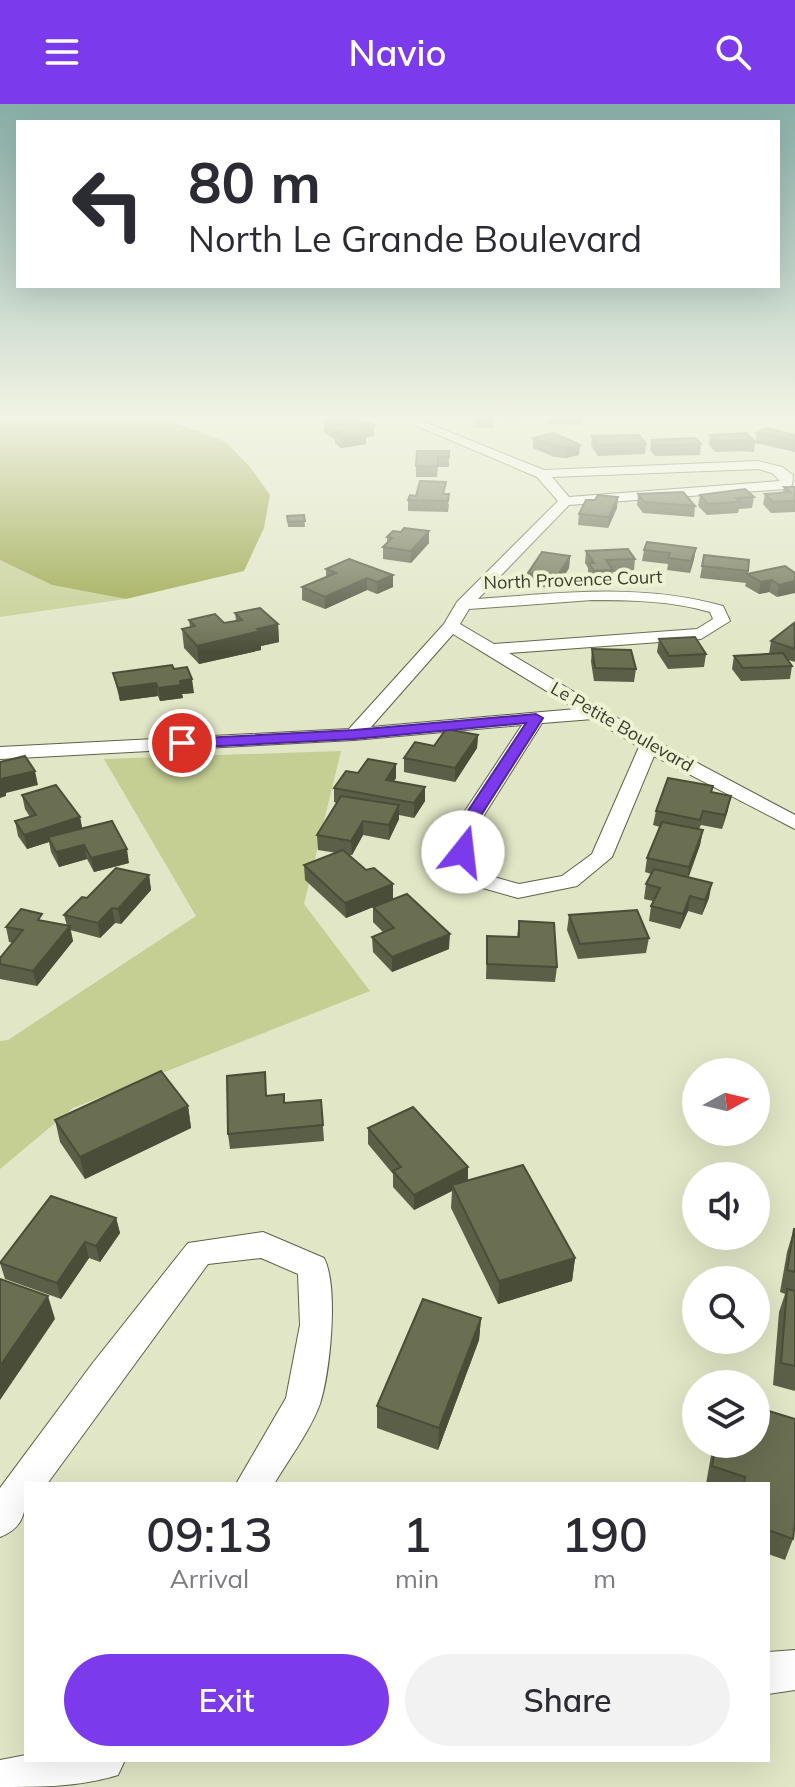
<!DOCTYPE html>
<style>
:root{--surface:#fff;--page:#f2f2f3;--text:#2b2b33;--muted:#7c7c81;--accent:#7c3aed}
body{margin:0;font-family:Mulish,sans-serif;background:var(--page);color:var(--text);height:100vh;display:flex;flex-direction:column;font-size:30px;white-space:nowrap}
*{box-sizing:border-box;margin:0}
p{font-size:26px;color:var(--muted)}
.icon{flex:none;width:44px;height:44px;fill:none;stroke:currentColor;stroke-width:2;stroke-linecap:round;stroke-linejoin:round}
.map{position:relative;flex:1;overflow:hidden}
.details{position:absolute;left:24px;top:1378px;width:746px;height:280px;display:flex;flex-direction:column;background:var(--surface);border-radius:0px;box-shadow:0 8px 32px #0002}
.details>*{flex:none}
.guide{position:absolute;left:16px;top:16px;width:764px;height:168px;border-radius:0px;box-shadow:0 8px 32px #0002;background:#fff;color:var(--text);overflow:hidden}
.needle{width:52px;rotate:82deg}
.controls{position:absolute;left:682px;top:954px;display:grid;gap:16px}
.controls a{display:grid;place-items:center;width:88px;height:88px;border-radius:50%;background:var(--surface);box-shadow:0 8px 32px #0002;font-size:40px}
.pin{position:absolute;display:grid;place-items:center;width:68px;height:68px;color:#fff;margin:-34px;border:4px solid #fff;border-radius:50%;box-shadow:0 2px 8px #0007}
.me{position:absolute;width:88px;margin:-44px;rotate:16deg;stroke-linejoin:round;filter:drop-shadow(0 0 6px #0008)}
.turn{display:flex;align-items:center;gap:28px;height:168px;padding:0 40px;font-size:36px}
.turn .icon{width:104px;height:104px;stroke-width:2.5}
.turn b{display:block;font-size:56px;line-height:68px}
.eta{display:flex;justify-content:space-evenly;align-items:center;height:136px;text-align:center}
.eta b{font-size:48px;font-weight:600;line-height:56px}
.cta{display:flex;gap:16px;margin-top:auto;padding:16px 40px}
.cta a{flex:1;height:92px;border-radius:48px;background:var(--accent);color:#fff;font-size:32px;font-weight:600;line-height:92px;text-align:center}
.cta a+a{background:var(--page);color:var(--text)}
header{display:flex;justify-content:space-between;align-items:center;height:104px;padding:0 40px;background:var(--accent);color:#fff;font-size:36px;font-weight:600}
.map>svg:first-child{display:block}
</style>
<header><svg class="icon" aria-label="menu" viewBox="0 0 24 24"><path d="M4 6h16M4 12h16M4 18h16"/></svg>Navio<svg class="icon" aria-label="search" viewBox="0 0 24 24"><circle cx="10" cy="10" r="6"/><path d="M15 15l6 6"/></svg></header>
<div class="map">
<svg width="795" height="1683" viewBox="0 0 795 1683">
<rect width="100%" height="100%" fill="#e1e6c6"/>
<g fill="#c5ce93">
<path d="M0 456 52 481 126 495 0 513Z"/>
<path d="M341 647 304 800 370 887 73 1004 0 1065V937L8 936 196 812 104 655Z"/>
</g>
<path fill="#99a448" d="M0 313H172L170 317 226 338 250 363 270 391 264 424 244 467 126 495 52 481 0 456Z"/>
<g fill="none" stroke-linecap="round" stroke-linejoin="round">
<g stroke="#5d6246" stroke-width="2">
<g id="street">
<path d="M396 313H412L544 366 758 357 782 363 793 371 792 381 785 385 569 401 478 495C561 489 641 479 723 502L730 517 701 535 509 549 656 637 795 711V725L654 652 612 753 577 782 518 794 465 779 452 748 459 716 522 621 354 636 0 655V643L349 625 444 520 457 498 558 397 537 373ZM758 365 772 369 780 377 569 393 552 373ZM592 496C633 496 671 497 710 508L713 515 697 525 494 540 460 520 469 505ZM453 530 576 605 371 623ZM593 615 639 643 592 750 562 772 519 780 483 770 474 748 481 716 542 619Z"/>
<path d="M263 1128 324 1154C339 1183 330 1268 320 1300 310 1327 289 1355 274 1380H236L286 1294 300 1221 298 1170 261 1154 208 1160 47 1380H26C26 1405 26 1423 0 1433V1384L92 1260 188 1139Z"/>
<path d="M795 1546V1586L768 1590V1548Z"/>
<path d="M26 1651V1656H125L118 1671C80 1683 40 1683 0 1683V1656Z"/>
</g>
</g>
<use href="#street" fill="#fff" fill-rule="evenodd"/>
</g>
<g fill="#5b5f47">
<path d="M330 313 359 318 374 322V332L366 333V340L341 344 335 339V336L324 328V318L330 317Z"/>
<path d="M471 313H495L494 323 477 324Z"/>
<path d="M499 313H537V315L501 317Z"/>
<path d="M543 313H583L582 321 548 320Z"/>
<path d="M554 329 579 351 565 354 554 353 533 344V334Z"/>
<path d="M757 329 795 331V348L755 339Z"/>
<path d="M710 331 755 338 754 348 739 347 716 348 709 341Z"/>
<path d="M592 332 646 340 645 350 598 352 591 342Z"/>
<path d="M651 336 701 340 700 351 655 352 650 346Z"/>
<path d="M449 347V363H438L437 373H416V362Z"/>
<path d="M784 383H795V408L771 409 763 400 765 390 783 389Z"/>
<path d="M445 390 449 401 448 408 408 407V396Z"/>
<path d="M638 390 695 402 694 413 643 409 637 401Z"/>
<path d="M700 391 754 393 752 404 739 405 738 409 707 411 698 402Z"/>
<path d="M617 404 608 424 578 421 579 410Z"/>
<path d="M304 411 305 423H288L287 412Z"/>
<path d="M387 433 429 439 411 459 383 455V443L387 439Z"/>
<path d="M696 444 694 455 690 469 667 466 668 460 642 457 644 446Z"/>
<path d="M586 447 635 455 634 466 613 468 612 478 593 479 588 471V464L585 459Z"/>
<path d="M704 451 749 456 748 470 785 462 777 493 769 488 759 490 745 482 746 479 700 474Z"/>
<path d="M570 452 569 464 556 485 527 481 528 469Z"/>
<path d="M326 465 393 471V483L377 490 367 486 325 505 302 496V483L326 473Z"/>
<path d="M235 509 278 520 279 538 261 542V546L199 560 184 544 182 525 190 523 189 516 224 519 236 517Z"/>
<path d="M795 517V558L788 556 792 562 790 575 741 577 732 565 734 552 769 550 771 537 795 519Z"/>
<path d="M659 535 706 550 704 563 668 565 657 548Z"/>
<path d="M592 545 636 565 634 578 594 577 591 558Z"/>
<path d="M174 565 194 589 182 590 183 594 160 597 158 592 120 597 113 569Z"/>
<path d="M478 631 477 644 455 678 404 668V654L434 642Z"/>
<path d="M396 674 394 677 425 697 414 714 399 711V715L389 736 363 731 352 751H349L366 766 393 780V795L449 845 392 868 373 848 372 833 383 828 373 818V803L346 814 305 776 304 761 337 749 318 746 317 731 337 699 334 698V684Z"/>
<path d="M712 689 728 706 722 725 701 721 699 725 703 726 700 741 688 773 709 794 702 811 688 807 680 825 649 817 651 802 653 797 644 795 646 780 651 770 645 768 647 754 660 723 653 721 656 707Z"/>
<path d="M22 691 80 713 82 725 129 759 94 768 87 755 59 763 51 748 49 738 27 745 18 732 15 717 30 713 25 705Z"/>
<path d="M149 771 151 786 121 820 115 819 100 834 70 826 73 837 37 882 0 875V854L13 839 9 838 6 823 44 817 67 822 64 811 87 794Z"/>
<path d="M569 811 649 834 646 849 578 855 567 826Z"/>
<path d="M519 817 557 863 555 878 486 875 487 832 517 833Z"/>
<path d="M267 992 285 999 321 996 324 1037 230 1045 228 1030Z"/>
<path d="M188 1002 191 1024 85 1075 60 1038 55 1016Z"/>
<path d="M368 1024 468 1063V1077L575 1154 572 1177 498 1200 451 1104 452 1087 414 1106 393 1083V1070L368 1040Z"/>
<path d="M116 1114 120 1129 100 1158 89 1154 61 1195 5 1175 0 1159Z"/>
<path d="M794 1125H795V1287L773 1281 779 1208 785 1190 780 1188 787 1148Z"/>
<path d="M481 1214 479 1236 438 1346 377 1324V1302Z"/>
<path d="M713 1340H756L793 1435 785 1456 768 1450V1380H706Z"/>
</g>
<g fill="#4a4e39">
<path d="M374 322V332L366 333V340L341 344V334L359 324Z"/>
<path d="M580 341 579 351 565 354 566 344Z"/>
<path d="M618 393 617 404 608 424 609 413Z"/>
<path d="M429 427V439L411 459V447Z"/>
<path d="M696 444 694 455 690 469 691 457Z"/>
<path d="M570 452 569 464 556 485 557 473Z"/>
<path d="M393 471V483L377 490V478Z"/>
<path d="M367 474V486L325 505V493Z"/>
<path d="M772 476 769 488 759 490 761 478Z"/>
<path d="M795 477V489L777 493 779 481Z"/>
<path d="M278 520 279 538 261 542V546L199 560 197 542Z"/>
<path d="M192 575 194 589 182 590 183 594 160 597 158 584 180 577Z"/>
<path d="M156 579 158 592 120 597 118 584Z"/>
<path d="M478 631 477 644 455 678V664Z"/>
<path d="M396 660V674L386 690V676Z"/>
<path d="M35 667 38 681 6 689V692L0 694V679L1 675Z"/>
<path d="M425 683V697L414 714V699Z"/>
<path d="M731 692 728 706 722 725 725 711Z"/>
<path d="M399 701V715L389 736V721Z"/>
<path d="M80 713 83 728 48 733 49 738 27 745 24 731Z"/>
<path d="M363 717V731L352 751 351 737Z"/>
<path d="M703 726 700 741 687 778 689 763Z"/>
<path d="M84 741 87 755 59 763 56 748Z"/>
<path d="M127 745 129 759 94 768 91 754Z"/>
<path d="M149 771 151 786 121 820 118 805Z"/>
<path d="M712 779 709 794 702 811 705 796Z"/>
<path d="M393 780V795L346 814 345 799Z"/>
<path d="M690 792 688 807 680 825 683 810Z"/>
<path d="M112 804 115 819 100 834 98 819Z"/>
<path d="M70 822 73 837 37 882 33 867Z"/>
<path d="M450 830 449 845 392 868V853Z"/>
<path d="M188 1002 191 1024 85 1075 80 1053Z"/>
<path d="M468 1063V1078L452 1081V1087L414 1106V1091Z"/>
<path d="M116 1114 120 1129 100 1158 96 1142Z"/>
<path d="M85 1138 89 1154 61 1195 57 1179Z"/>
<path d="M575 1154 572 1177 498 1200 499 1177Z"/>
<path d="M48 1192 55 1215 0 1296V1262Z"/>
<path d="M481 1214 479 1236 438 1346 439 1324Z"/>
</g>
<g fill="#6a6f52" stroke="#4a4e39" stroke-width="2">
<path d="M330 313H353L359 318 366 317 374 322 359 324 366 330 341 334 335 329 347 328 337 327 324 318 334 316Z"/>
<path d="M766 324 795 331V337L757 329Z"/>
<path d="M554 329 580 341 566 344 555 342 533 334Z"/>
<path d="M746 329 755 338 740 336 718 338 710 331Z"/>
<path d="M639 331 646 340 599 341 592 332Z"/>
<path d="M695 334 701 340 656 342 651 336Z"/>
<path d="M417 347H449V353H438V362H416Z"/>
<path d="M420 377 446 378 443 390H449L448 397 408 396 410 391 416 392Z"/>
<path d="M784 383H795V397L773 398 765 390 790 388Z"/>
<path d="M745 385 754 393 736 394 740 398 708 400 700 391Z"/>
<path d="M683 388 695 402 644 398 638 390Z"/>
<path d="M598 391 618 393 609 413 579 410 586 396H595Z"/>
<path d="M304 411 305 417 288 418 287 412Z"/>
<path d="M404 424 429 427 411 447 383 443 392 434 387 433 393 427 401 428Z"/>
<path d="M647 438 696 444 691 457 668 454 670 449 644 446Z"/>
<path d="M628 445 635 455 606 456 613 466 594 467 589 459H594L586 447Z"/>
<path d="M542 448 570 452 557 473 528 469Z"/>
<path d="M704 451 749 456 748 467 702 462Z"/>
<path d="M349 455 393 471 377 478 367 474 325 493 302 483 336 469 326 465Z"/>
<path d="M785 462 795 469V477L779 481 772 476 761 478 747 470Z"/>
<path d="M260 504 278 520 257 525 260 527 197 542 182 525 195 522 189 516 215 510 224 519 242 516 235 509Z"/>
<path d="M794 519 795 545 771 537Z"/>
<path d="M695 533 706 550 669 552 659 535Z"/>
<path d="M592 545 631 546 636 565 595 564Z"/>
<path d="M783 549 792 562 743 564 734 552Z"/>
<path d="M172 561 174 565 187 563 192 575 180 577 181 581 158 584 156 579 118 584 113 569Z"/>
<path d="M446 625 478 631 455 664 404 654 415 638 434 642Z"/>
<path d="M25 652 35 667 1 675 3 678 0 679V658Z"/>
<path d="M368 655 396 660 386 676 425 683 414 699 334 684 346 667 358 669Z"/>
<path d="M668 674 713 682 711 688 731 692 725 711 703 707 700 716 656 707Z"/>
<path d="M56 681 80 713 24 731 15 717 36 711 22 691Z"/>
<path d="M341 692 399 701 389 721 363 717 351 737 317 731Z"/>
<path d="M112 717 127 745 91 754 84 741 56 748 48 733Z"/>
<path d="M662 718 703 726 689 763 647 754Z"/>
<path d="M343 746 366 766 374 764 393 780 345 799 304 761Z"/>
<path d="M116 764 149 771 118 805 112 804 98 819 64 811 82 793 87 794Z"/>
<path d="M654 765 712 779 705 796 690 792 683 810 651 802 660 784 646 780Z"/>
<path d="M407 790 450 830 392 853 372 833 394 824 373 803Z"/>
<path d="M21 805 42 810 38 816 70 822 33 867 0 860V854L23 826 6 823Z"/>
<path d="M637 806 649 834 580 840 569 811Z"/>
<path d="M519 817 554 819 557 863 487 860V832L519 833Z"/>
<path d="M161 967 188 1002 80 1053 55 1016Z"/>
<path d="M265 968 266 992 284 990V999L321 996 323 1021 228 1030 227 972Z"/>
<path d="M413 1003 468 1063 414 1091 393 1067 401 1063 368 1024Z"/>
<path d="M523 1061 575 1154 499 1177 452 1081Z"/>
<path d="M51 1092 116 1114 96 1142 85 1138 57 1179 0 1159Z"/>
<path d="M794 1125H795V1168L787 1166Z"/>
<path d="M0 1175 48 1192 0 1262Z"/>
<path d="M787 1185 795 1187V1262L781 1259Z"/>
<path d="M423 1195 481 1214 439 1324 377 1302Z"/>
<path d="M756 1303 795 1315V1419L793 1435 768 1426V1380H744L745 1373 712 1362 716 1340H756Z"/>
</g>
<linearGradient id="sky" x2="0" y2="1"><stop stop-color="#88aea8"/><stop offset="0.57" stop-color="#f2f4e5"/><stop offset="1" stop-color="#f2f4e5" stop-opacity="0"/></linearGradient>
<rect width="795" height="549" fill="url(#sky)"/>
<path fill="#7c3aed" stroke="#51269a" stroke-width="2" d="M536 610 543 614 478 716 471 748 463 753 454 748 462 716 526 619 354 635 182 644 175 639 182 635 354 626Z"/>
<g text-anchor="middle" stroke-width="8" stroke-linejoin="round" paint-order="stroke">
<g font-size="18" fill="#3a3c2f" stroke="#eef3d3">
<text transform="translate(573 476) rotate(-2)" y="6">North Provence Court</text>
<text transform="translate(622 623) rotate(30)" y="6">Le Petite Boulevard</text>
</g>
</g>
</svg>
<div class="controls">
<a><svg class="needle" viewBox="-14 -14 28 28"><path d="M0-13l5 13h-10z" fill="#e53935"/><path d="M0 13l5-13h-10z" fill="#7c7c81"/></svg></a>
<a><svg class="icon" aria-label="sound" viewBox="0 0 24 24"><path d="M4 9h4l5-4v14l-5-4H4zM17 9q2 3 0 6"/></svg></a>
<a><svg class="icon" aria-label="search" viewBox="0 0 24 24"><circle cx="10" cy="10" r="6"/><path d="M15 15l6 6"/></svg></a>
<a><svg class="icon" aria-label="layers" viewBox="0 0 24 24"><path d="M12 4l9 5-9 5-9-5zM3 14l9 5 9-5"/></svg></a>
</div>
<div class="pin" style="left:182px;top:639px;background:#d93025"><svg class="icon" aria-label="arrive" viewBox="0 0 24 24"><path d="M6 21V4h12l-3 4 3 4H6"/></svg></div>
<svg class="me" style="left:463px;top:748px" viewBox="-20 -20 40 40"><circle r="19" fill="#fff"/><path d="M0-13L10 11 0 6-10 11z" fill="#7c3aed"/></svg>
<div class="guide">
<div class="turn"><svg class="icon" aria-label="left" viewBox="0 0 24 24"><path d="M17 20v-9H6M10 6l-5 5 5 5"/></svg><div><b>80 m</b>North Le Grande Boulevard</div></div>
</div>
<section class="details">
<div class="eta">
<div><b>09:13</b><p>Arrival</p></div>
<div><b>1</b><p>min</p></div>
<div><b>190</b><p>m</p></div>
</div>
<div class="cta"><a>Exit</a><a>Share</a></div>
</section>
</div>
